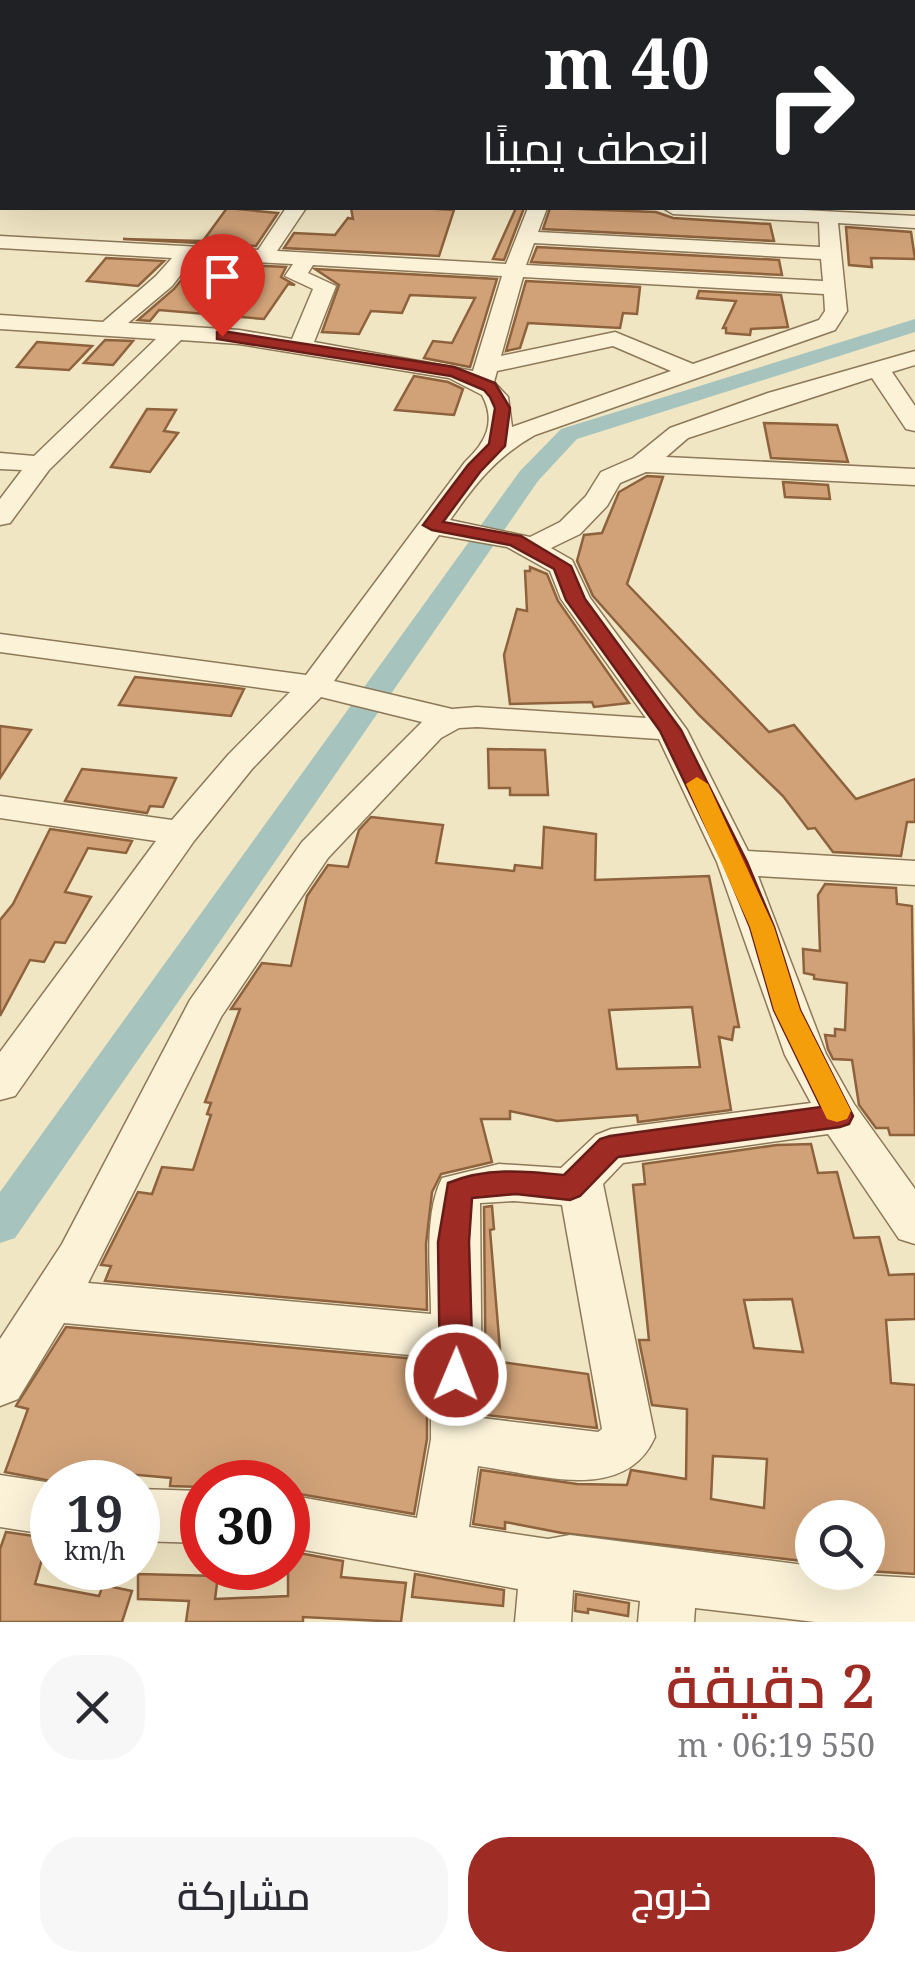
<!DOCTYPE html>
<html lang="ar">
<meta charset="utf-8">
<style>
:root{--surface:#fff;--page:#f7f7f7;--text:#2b2b33;--muted:#7c7c81;--accent:#9f2b25}
body{margin:0;font-family:"Noto Serif",Cairo,serif;background:var(--page);color:var(--text);direction:rtl;height:100vh;display:flex;flex-direction:column;font-size:38px;white-space:nowrap}
*{box-sizing:border-box;margin:0}
p{font-size:32px;color:var(--muted)}
.icon{flex:none;width:55px;height:55px;fill:none;stroke:currentColor;stroke-width:2;stroke-linecap:round;stroke-linejoin:round}
.map{position:relative;height:1622px;overflow:hidden;direction:ltr}
.panel{display:flex;flex-direction:column;background:var(--surface);flex:1}
.panel>*{flex:none}
.top-card{position:absolute;left:0px;top:0px;width:915px;height:210px;box-shadow:0 10px 40px #0002;direction:rtl;background:#202124;color:#fff;overflow:hidden}
.tools{position:absolute;left:795px;top:1500px;display:grid;gap:20px}
.tools a{display:grid;place-items:center;width:90px;height:90px;border-radius:50%;background:var(--surface);box-shadow:0 10px 40px #0002;font-size:50px}
.speed{position:absolute;left:30px;top:1460px;display:flex;gap:20px;font-size:50px;font-weight:700;text-align:center}
.speed>*{display:grid;place-content:center;width:130px;height:130px;border-radius:50%;background:var(--surface);box-shadow:0 10px 40px #0002;line-height:1}
.speed small{font-size:25px;font-weight:400}
.speed .limit{border:15px solid #d22;background:#fff;color:#111}
.pin{position:absolute;display:grid;place-items:center;width:85px;height:85px;color:#fff;margin:-102px -42px;border-radius:50% 50% 50% 0;rotate:-45deg;box-shadow:0 0 10px #0007}
.pin .icon{rotate:45deg}
.me{position:absolute;width:110px;margin:-55px;rotate:1deg;stroke-linejoin:round;filter:drop-shadow(0 0 8px #0008)}
.turn{display:flex;align-items:center;gap:35px;height:210px;padding:0 40px;font-size:45px}
.turn .icon{width:130px;height:130px;stroke-width:2.5}
.turn b{display:block;font-size:70px;line-height:85px}
.round{display:grid;place-items:center;flex:none;width:105px;height:105px;border-radius:40px;background:var(--page)}
.headline{display:flex;align-items:center;justify-content:space-between;height:170px;padding:0 40px}
h1{font-size:60px;font-weight:600;line-height:75px;color:var(--accent)}
.button{display:flex;gap:20px;margin-top:auto;padding:20px 40px}
.button a{flex:1;height:115px;border-radius:40px;background:var(--accent);color:#fff;font-size:40px;font-weight:600;line-height:115px;text-align:center}
.button a+a{background:var(--page);color:var(--text)}
.map>svg:first-child{display:block}
</style>
<div class="map">
<svg width="915" height="1622" viewBox="0 0 915 1622">
<rect width="100%" height="100%" fill="#f1e6c4"/>
<g fill="none" stroke-linecap="round" stroke-linejoin="round">
<path fill="#a6c4bd" fill-rule="evenodd" d="M915 319V332L577 439 538 481 15 1238 0 1243V1192L520 471 561 429Z"/>
</g>
<g fill="#d1a278" stroke="#8d623d" stroke-width="2.5" fill-rule="evenodd">
<path d="M227 208 278 213 256 246 123 239 203 241Z"/>
<path d="M351 208H422L454 210 439 256 284 248 294 233 335 235 348 218 353 219Z"/>
<path d="M516 208H524L504 260 493 259Z"/>
<path d="M550 208 656 212 673 218 770 224 774 241 543 229Z"/>
<path d="M846 227 911 232 915 259 871 258 872 267 849 265Z"/>
<path d="M537 247 779 260 782 275 531 262Z"/>
<path d="M106 258 164 261 138 286 87 281Z"/>
<path d="M195 263 286 267 281 277 295 285 288 284 264 319 159 310 150 321 138 320 174 289Z"/>
<path d="M315 269 497 279 470 367 424 358 433 341 452 343 475 298 410 295 402 313 371 311 359 334 322 332 339 285Z"/>
<path d="M526 281 640 287 637 314 623 313 620 328 528 323 520 348 506 351Z"/>
<path d="M699 291 781 295 788 327 751 329 750 335 726 333V328H723L736 301 697 298Z"/>
<path d="M105 340 133 341 113 365 84 363Z"/>
<path d="M37 342 92 346 69 370 17 367Z"/>
<path d="M414 376 448 382 463 389 454 415 395 410Z"/>
<path d="M147 409 176 410 164 431 178 433 150 472 111 467Z"/>
<path d="M764 423 837 425 848 462 771 458Z"/>
<path d="M647 476 663 477 627 584 769 732 794 725 856 799 915 779V822H907L901 856 833 852 815 828 808 829 783 796 699 715 593 596 577 561 584 535 602 533 619 492Z"/>
<path d="M783 482 828 485 830 499 785 497Z"/>
<path d="M530 567 547 574 558 601 629 703 594 707 592 702 510 704 504 655 517 609 527 611 525 571H530Z"/>
<path d="M135 677 221 686 244 689 231 716 119 705Z"/>
<path d="M0 726 31 730 0 778Z"/>
<path d="M488 749 545 750 548 795H510V788H489Z"/>
<path d="M82 769 176 778 163 807 150 806 147 813 65 801Z"/>
<path d="M371 817 443 825 436 863 514 871 515 865 542 868 544 827 596 834 595 880 709 876 739 1027H734L732 1040 719 1037 731 1110 638 1122 637 1115 557 1121 510 1111V1119H481L492 1162 441 1174 432 1192 426 1244 427 1310 105 1281 111 1266 101 1265 138 1192 152 1194 162 1167 193 1170 211 1115 207 1114 211 1103 205 1102 240 1009H231L262 963 291 966 307 896 328 865 348 867 359 830ZM692 1007 700 1067 617 1069 609 1010Z"/>
<path d="M50 829 132 841 126 853 88 848 65 892 91 897 65 943 55 942 44 962 30 960 0 1016V920L13 904Z"/>
<path d="M825 884 896 888 897 904 912 906 915 1135H890L888 1128H876L859 1105 852 1060 833 1059 828 1049 825 1035 835 1036V1029L845 1030 847 983 814 979V975L804 973 803 949 820 951 818 895Z"/>
<path d="M811 1144 818 1173 837 1172 854 1238 879 1237 889 1275 915 1274V1319L886 1320 891 1383 915 1385V1574L868 1571V1518H812V1562L562 1533 505 1522V1529L473 1524 481 1470 577 1484 627 1485 631 1470 686 1479 687 1409 652 1405 639 1340H649L633 1185 645 1184 643 1164 777 1145ZM792 1299 803 1352 754 1348 744 1300ZM713 1456 767 1459 764 1508 711 1499Z"/>
<path d="M492 1206 494 1229 490 1230 501 1362 588 1374 597 1428 486 1415 484 1207Z"/>
<path d="M66 1327 427 1360V1439L414 1514 288 1492V1482L221 1479 220 1482H202V1487L170 1486 171 1478 128 1474 125 1482H56L5 1472 28 1409 16 1406 17 1404Z"/>
<path d="M6 1532 48 1538 35 1584 99 1596 103 1585 132 1591 122 1622H0V1549Z"/>
<path d="M288 1551 343 1561 341 1577 406 1583 401 1622 303 1617V1622H186L189 1601 138 1599V1574L218 1576 215 1599 288 1596Z"/>
<path d="M415 1574 504 1590 503 1606 412 1597Z"/>
<path d="M576 1594 629 1603 628 1616 588 1609V1613L575 1611Z"/>
</g>
<g fill="none" stroke-linecap="round" stroke-linejoin="round">
<g stroke="#8d7859" stroke-width="3">
<g id="minor">
<path d="M285 0H314L315 2H287Z"/>
<path d="M442 0H480L481 2H444Z"/>
<rect x="733" y="0" width="14" height="2"/>
<path d="M827 0H841L842 2H828Z"/>
<rect x="912" y="35" width="3" height="8"/>
<path d="M2 71V82L0 83V72Z"/>
<rect x="912" y="80" width="3" height="10"/>
<rect x="0" y="134" width="2" height="10"/>
<rect x="912" y="156" width="3" height="10"/>
<path d="M286 208H306L277 251 506 264 528 208H547L538 232 820 247 819 222 673 214 663 208H765L915 216V228L838 223 847 311 835 330 535 435C496 457 475 484 450 520L530 537 560 522 586 496 601 472 633 458 670 428 768 393 915 351V365L892 372 915 406V431L906 429 872 378 688 438 666 457 915 469V485L646 472 620 483 607 506 580 534 551 548 572 560 590 598 687 730 748 851 915 861V885L758 876 826 1054 854 1104 915 1189V1244L899 1239 828 1134 623 1163 603 1184 655 1437C625 1505 537 1474 478 1466L469 1527 548 1539 570 1535 812 1566V1572L915 1578V1622H815L695 1608 694 1622H638L640 1601 573 1590 571 1622H515L518 1589 288 1547V1495L417 1518 431 1439V1357L64 1323 18 1399 0 1406V1339L62 1244 190 1000 302 842 422 722 321 697 252 769 194 841 15 1096 0 1100V1052L156 841 0 818V796L172 820 228 755 290 692 0 652V634L306 675 465 462C485 443 497 423 482 395L449 378 239 344 181 340 49 470 10 523 0 525V499L22 470 0 469V453L34 456 156 339 0 329V315L103 322 156 276 172 258 0 248V236L258 250ZM534 243 821 259 823 281 526 265ZM193 259 293 264 285 276 313 289 292 339 239 330 128 323 172 286ZM313 265 502 276 473 371 314 342 336 286 308 273ZM523 277 824 294 825 311 819 320 693 364 615 332 501 356ZM613 346 671 371 512 427 508 397 494 382 497 371ZM439 535 507 547 550 571 561 599 646 718 477 707 452 709 334 681ZM477 727 659 739 717 862 785 1055 811 1103 611 1129 596 1135 561 1168 499 1164 442 1178C423 1216 431 1272 431 1314L88 1283 221 1017 328 858 441 738 459 728ZM514 1201 562 1205 602 1429 598 1432 482 1418 480 1203Z"/>
<path d="M0 1475 52 1483V1535L0 1527Z"/>
<path d="M138 1489 202 1491V1543L138 1541Z"/>
</g>
</g>
<g stroke="#8d7859" stroke-width="3">
<path id="tertiary" d="M2 190V206L0 207V191Z"/>
</g>
<g stroke="#6f583c" stroke-width="2">
<rect id="secondary" x="0" y="10" width="2" height="12"/>
</g>
<use href="#minor" fill="#fbf2d8" fill-rule="evenodd"/>
<use href="#tertiary" fill="#fbf2d8" fill-rule="evenodd"/>
<use href="#secondary" fill="#fbf2d8" fill-rule="evenodd"/>
</g>
<path fill="#9f2b25" stroke="#671c18" stroke-width="2.5" d="M222 331 454 367 495 383 510 408 505 446 480 472 443 522 521 536 571 566 585 599 681 730 747 862 774 927 800 1010 853 1116 849 1124 840 1127 618 1157 580 1196 570 1200 516 1194 472 1198 469 1242 473 1375 468 1386 456 1390 445 1386 440 1375 438 1242 448 1183C486 1167 524 1171 564 1175L600 1139 610 1136 821 1107 774 1010 750 927 723 862 660 731 566 600 554 569 510 545 432 530 423 525 468 465 489 444 495 408 490 397 484 390 451 376 217 339V332Z"/>
<path fill="#f59e0b" d="M697 777 708 784 774 927 800 1010 851 1111 847 1119 837 1122 827 1119 774 1010 750 927 686 784Z"/>
</svg>
<div class="tools">
<a><svg class="icon" aria-label="search" viewBox="0 0 24 24"><circle cx="10" cy="10" r="6"/><path d="M15 15l6 6"/></svg></a>
</div>
<div class="speed"><div>19<small>km/h</small></div><div class="limit">30</div></div>
<div class="pin" style="left:222px;top:336px;background:#d93025"><svg class="icon" aria-label="arrive" viewBox="0 0 24 24"><path d="M6 21V4h12l-3 4 3 4H6"/></svg></div>
<svg class="me" style="left:456px;top:1375px" viewBox="-20 -20 40 40"><circle r="17" fill="#9f2b25" stroke="#fff" stroke-width="3"/><path d="M0-11L8 9 0 5-8 9z" fill="#fff"/></svg>
<div class="top-card">
<div class="turn"><svg class="icon" aria-label="right" viewBox="0 0 24 24"><path d="M7 20v-9h11M14 6l5 5-5 5"/></svg><div><b>40 m</b>انعطف يمينًا</div></div>
</div>
</div>
<section class="panel">
<div class="headline"><div><h1>2 دقيقة</h1><p>550 m · 06:19</p></div><a class="round"><svg class="icon" aria-label="close" viewBox="0 0 24 24"><path d="M6 6l12 12M18 6L6 18"/></svg></a></div>
<div class="button"><a>خروج</a><a>مشاركة</a></div>
</section>
